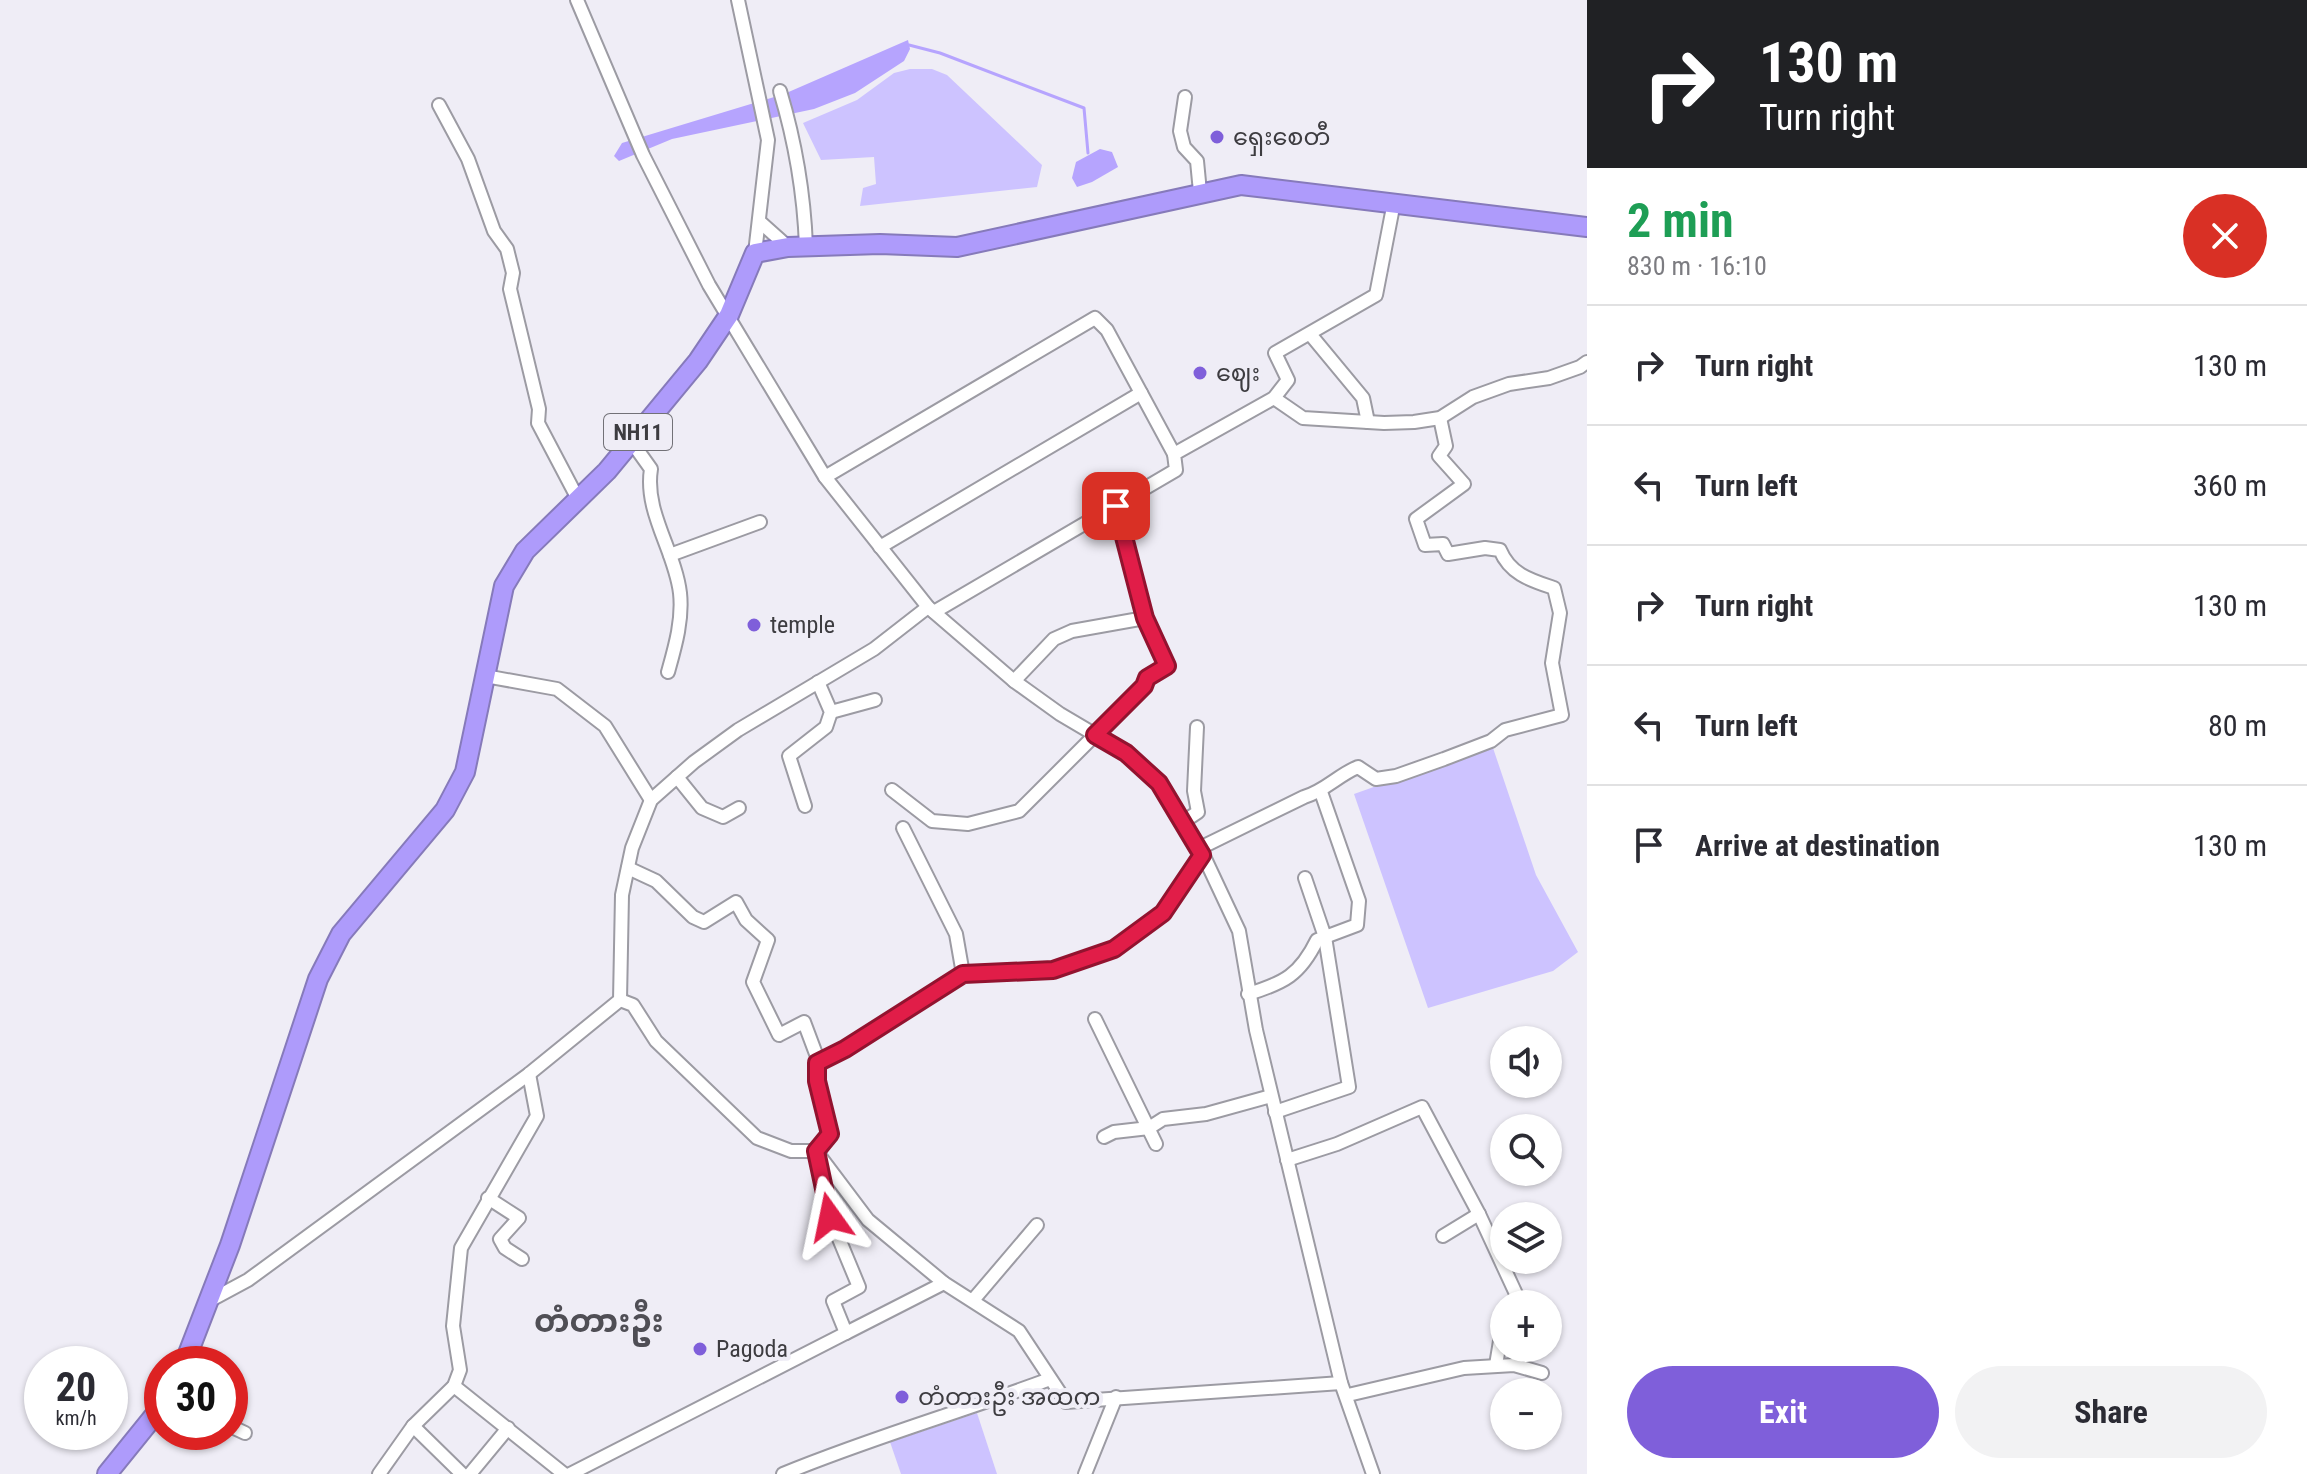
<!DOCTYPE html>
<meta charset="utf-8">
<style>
:root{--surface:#fff;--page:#f2f2f3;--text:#2b2b33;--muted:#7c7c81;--line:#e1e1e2;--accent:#7f5fda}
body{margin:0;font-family:"Roboto Condensed","Noto Sans Myanmar",sans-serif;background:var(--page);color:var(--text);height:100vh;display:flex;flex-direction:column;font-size:30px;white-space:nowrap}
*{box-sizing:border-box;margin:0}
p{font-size:26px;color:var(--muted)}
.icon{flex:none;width:44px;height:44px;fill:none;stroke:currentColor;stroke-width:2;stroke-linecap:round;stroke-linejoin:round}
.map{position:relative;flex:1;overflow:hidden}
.drawer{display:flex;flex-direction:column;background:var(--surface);width:720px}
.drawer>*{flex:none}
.guide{background:#202124;color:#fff;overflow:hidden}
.buttons{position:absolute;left:1490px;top:1026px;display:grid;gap:16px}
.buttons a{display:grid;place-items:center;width:72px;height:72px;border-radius:50%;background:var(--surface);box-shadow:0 2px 6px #0004;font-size:40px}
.speed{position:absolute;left:24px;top:1346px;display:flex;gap:16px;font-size:40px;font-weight:700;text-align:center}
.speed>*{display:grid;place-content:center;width:104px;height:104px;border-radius:50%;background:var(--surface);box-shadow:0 2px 6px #0004;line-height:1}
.speed small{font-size:20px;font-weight:400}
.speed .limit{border:12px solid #d22;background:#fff;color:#111}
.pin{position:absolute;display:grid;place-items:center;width:68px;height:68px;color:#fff;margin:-34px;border-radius:16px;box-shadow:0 4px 12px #0006}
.me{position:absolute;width:88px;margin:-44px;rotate:348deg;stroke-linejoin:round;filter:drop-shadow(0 0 6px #0008)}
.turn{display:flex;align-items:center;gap:28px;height:168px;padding:0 40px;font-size:36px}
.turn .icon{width:104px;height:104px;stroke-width:2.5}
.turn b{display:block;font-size:56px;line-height:68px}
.round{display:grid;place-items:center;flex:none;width:84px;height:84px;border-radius:42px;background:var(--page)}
.summary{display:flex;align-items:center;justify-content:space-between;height:136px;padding:0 40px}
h1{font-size:48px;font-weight:700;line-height:60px;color:#1e9e55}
.cta{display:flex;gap:16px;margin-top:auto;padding:16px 40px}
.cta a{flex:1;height:92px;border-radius:48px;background:var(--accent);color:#fff;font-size:32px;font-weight:700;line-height:92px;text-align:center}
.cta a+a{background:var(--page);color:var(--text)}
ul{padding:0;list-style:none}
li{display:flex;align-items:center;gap:24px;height:120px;padding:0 40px;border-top:2px solid var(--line)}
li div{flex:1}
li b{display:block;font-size:30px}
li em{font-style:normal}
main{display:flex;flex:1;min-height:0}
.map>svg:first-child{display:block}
</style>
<main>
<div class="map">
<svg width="1587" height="1474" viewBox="0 0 1587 1474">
<rect width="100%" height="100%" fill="#efedf6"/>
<g fill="#cdc3ff">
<path d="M910 69H932L947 75 1042 165 1037 187 860 206 863 188 876 184 874 157 821 160 803 123 857 100 894 73Z"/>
<path d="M1492 745 1536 875 1578 952 1553 971 1428 1008 1354 794Z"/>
<path d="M977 1413 997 1474H901L890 1442Z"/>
</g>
<g fill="#b6a4fe">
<path d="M908 40 910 49 904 61 855 93 814 109 672 139 619 161 614 156 622 143 784 94Z"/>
<path d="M1100 149 1112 152 1118 167 1092 182 1077 187 1072 178 1076 162Z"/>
</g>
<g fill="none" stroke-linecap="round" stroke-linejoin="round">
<path stroke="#b6a4fe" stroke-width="3" d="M909 45 940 53 1084 108 1088 153"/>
<g stroke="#9c9ba3" stroke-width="16">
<g id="minor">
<path d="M577 0 643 155 709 285 825 477 928 607 1014 681 1060 714 1126 753 1159 783 1200 848 1239 931 1256 1030 1341 1383 1373 1474"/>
<path d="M738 0 768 140 755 253"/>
<path d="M780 91C795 141 804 194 806 246"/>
<path d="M1185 97 1180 131 1184 147 1197 161 1200 192"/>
<path d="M439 105 468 159 494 231 507 249 513 273 510 289 539 409 538 423 578 499"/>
<path d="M760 222 788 247"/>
<path d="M1310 334 1363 398 1368 422"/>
<path d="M1274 398 1303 418 1384 423 1414 422 1440 418 1473 397 1509 384 1549 378 1580 367 1587 362"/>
<path d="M631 441 651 469C644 512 675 551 680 593 683 620 675 647 668 672"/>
<path d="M825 477 1095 318 1107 330 1174 454"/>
<path d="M880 547 1141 393"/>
<path d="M670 555 760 522"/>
<path d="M934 612 1176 470 1174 454 1274 398 1288 380 1275 353 1376 295 1394 202"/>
<path d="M485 676 557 689 605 726 651 800"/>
<path d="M1014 681 1054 639 1072 631 1145 618"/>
<path d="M831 712 875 700"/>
<path d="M677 777 702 808 723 817 739 808"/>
<path d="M892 790 932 821 968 824 1019 811 1144 686 1147 678 1167 666 1145 618 1116 506"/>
<path d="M805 806 789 756 826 727 831 712 818 682"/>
<path d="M1183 822 1198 812 1194 791 1197 727"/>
<path d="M903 828 956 934 963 974"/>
<path d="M1200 848 1304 797C1325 791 1338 775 1358 767L1376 779 1396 776 1444 759 1491 741 1505 730 1562 715 1552 663 1560 613 1554 588C1530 580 1510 574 1500 550L1485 548 1448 554 1443 544 1425 545 1416 519 1464 484 1439 456 1446 446 1440 418"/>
<path d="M628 868 656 881 693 917 704 922 736 902 746 920 768 940 753 982 779 1035 804 1022 819 1062"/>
<path d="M1248 994C1284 983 1300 975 1317 940L1357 925 1359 901 1321 792"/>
<path d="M620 1000 633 1005 656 1041 757 1138 791 1151H816L868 1220 944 1283 1019 1331 1066 1402 1341 1383"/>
<path d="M1095 1019 1156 1144"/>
<path d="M1275 1112 1349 1087 1325 937 1305 878"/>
<path d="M1104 1137 1114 1132 1149 1128 1163 1119 1206 1114 1271 1096"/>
<path d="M1287 1160 1337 1144 1422 1107 1479 1214 1517 1296 1512 1304"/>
<path d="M488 1198 519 1218 500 1239 505 1248 522 1259"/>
<path d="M1443 1236 1479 1214"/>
<path d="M974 1299 1037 1225"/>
<path d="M209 1301 248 1280 529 1074 620 1000 622 895 632 848 651 800 694 762 738 730 874 649 928 607"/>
<path d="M846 1333 944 1283"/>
<path d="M1496 1365 1504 1317"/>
<path d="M454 1386 564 1474"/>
<path d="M1348 1395 1464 1368 1514 1365 1542 1373"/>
<path d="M230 1426 245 1433"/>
<path d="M413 1426 462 1474"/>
<path d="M379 1474 413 1426 454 1386 460 1370 453 1326 461 1248 537 1116 529 1074"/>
<path d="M470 1474 508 1428"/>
<path d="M570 1474 846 1333 833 1301 859 1287 830 1217 816 1151 830 1134 817 1081V1063L845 1049 963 974 1053 970 1114 949 1163 913 1202 855"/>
<path d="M783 1474C870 1438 961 1412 1050 1379"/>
<path d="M1085 1474 1116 1397"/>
</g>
</g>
<g stroke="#867aba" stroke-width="22">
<g id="highway">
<path d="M184 1364 230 1245 318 979 341 934 445 810 465 772 504 586 525 551 607 471 698 361 729 315 755 253 788 247 880 244 957 247 1241 185 1587 227"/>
<path d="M107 1474 162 1406"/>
</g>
</g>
<use href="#minor" stroke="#fff" stroke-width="12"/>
<use href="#highway" stroke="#ae9bfb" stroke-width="18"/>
</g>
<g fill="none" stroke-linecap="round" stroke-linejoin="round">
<g stroke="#92132f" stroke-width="20">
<path id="route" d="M830 1217 816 1151 830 1134 817 1081V1063L845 1049 963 974 1053 970 1114 949 1163 913 1202 855 1159 783 1126 753 1095 735 1144 686 1147 678 1167 666 1145 618 1116 506"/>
</g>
<use href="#route" stroke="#e11d48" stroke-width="14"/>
</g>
<g fill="#7f5fda" stroke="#efedf6" stroke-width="3">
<circle cx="1217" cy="137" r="8"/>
<circle cx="1200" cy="373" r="8"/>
<circle cx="754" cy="625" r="8"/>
<circle cx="700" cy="1349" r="8"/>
<circle cx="902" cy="1397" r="8"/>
</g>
<g text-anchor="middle" stroke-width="8" stroke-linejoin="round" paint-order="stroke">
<rect fill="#efedf6" stroke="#727177" stroke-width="2" x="604" y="414" width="68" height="36" rx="6"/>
<g font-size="22" font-weight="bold" fill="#3d3c40">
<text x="638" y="440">NH11</text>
</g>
<g font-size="24" fill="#3d3c40" stroke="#efedf6" text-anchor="start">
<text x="1233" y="145">ရှေးစေတီ</text>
<text x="1216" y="381">ဈေး</text>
<text x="770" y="633">temple</text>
<text x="716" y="1357">Pagoda</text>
<text x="918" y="1405">တံတားဦး အထက</text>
</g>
<g font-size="32" font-weight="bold" fill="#4f4e55" stroke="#efedf6">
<text x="599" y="1332">တံတားဦး</text>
</g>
</g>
</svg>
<div class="buttons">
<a><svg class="icon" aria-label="sound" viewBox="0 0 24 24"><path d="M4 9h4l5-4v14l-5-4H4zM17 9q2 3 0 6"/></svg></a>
<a><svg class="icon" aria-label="search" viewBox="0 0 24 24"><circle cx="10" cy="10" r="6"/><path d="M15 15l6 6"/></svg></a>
<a><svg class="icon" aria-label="layers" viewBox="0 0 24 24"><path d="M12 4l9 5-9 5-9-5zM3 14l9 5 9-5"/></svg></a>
<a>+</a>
<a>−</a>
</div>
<div class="speed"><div>20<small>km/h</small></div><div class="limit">30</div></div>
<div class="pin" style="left:1116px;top:506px;background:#d93025"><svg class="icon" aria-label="arrive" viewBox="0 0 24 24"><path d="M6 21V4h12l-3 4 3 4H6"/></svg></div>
<svg class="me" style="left:830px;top:1217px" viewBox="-20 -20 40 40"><path d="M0-17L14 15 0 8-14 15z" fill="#e11d48" stroke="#fff" stroke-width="4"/></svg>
</div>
<section class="drawer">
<div class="guide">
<div class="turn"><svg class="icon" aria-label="right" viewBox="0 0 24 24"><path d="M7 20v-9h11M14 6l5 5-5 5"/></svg><div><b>130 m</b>Turn right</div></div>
</div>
<div class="summary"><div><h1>2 min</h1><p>830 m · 16:10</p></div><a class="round" style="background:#d93025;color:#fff"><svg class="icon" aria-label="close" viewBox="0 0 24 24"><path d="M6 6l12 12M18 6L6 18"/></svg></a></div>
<ul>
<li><svg class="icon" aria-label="right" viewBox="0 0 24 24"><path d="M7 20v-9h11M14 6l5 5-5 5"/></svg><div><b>Turn right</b></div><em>130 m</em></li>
<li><svg class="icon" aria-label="left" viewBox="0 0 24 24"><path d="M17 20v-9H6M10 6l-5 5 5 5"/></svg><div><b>Turn left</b></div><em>360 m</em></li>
<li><svg class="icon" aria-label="right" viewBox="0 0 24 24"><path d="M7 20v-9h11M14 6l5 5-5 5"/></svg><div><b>Turn right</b></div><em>130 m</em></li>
<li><svg class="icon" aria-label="left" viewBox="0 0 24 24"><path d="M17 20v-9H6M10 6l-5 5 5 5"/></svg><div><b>Turn left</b></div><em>80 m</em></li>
<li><svg class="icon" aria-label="arrive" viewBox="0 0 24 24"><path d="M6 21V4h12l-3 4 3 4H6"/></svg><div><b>Arrive at destination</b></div><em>130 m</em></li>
</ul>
<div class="cta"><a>Exit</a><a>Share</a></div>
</section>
</main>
